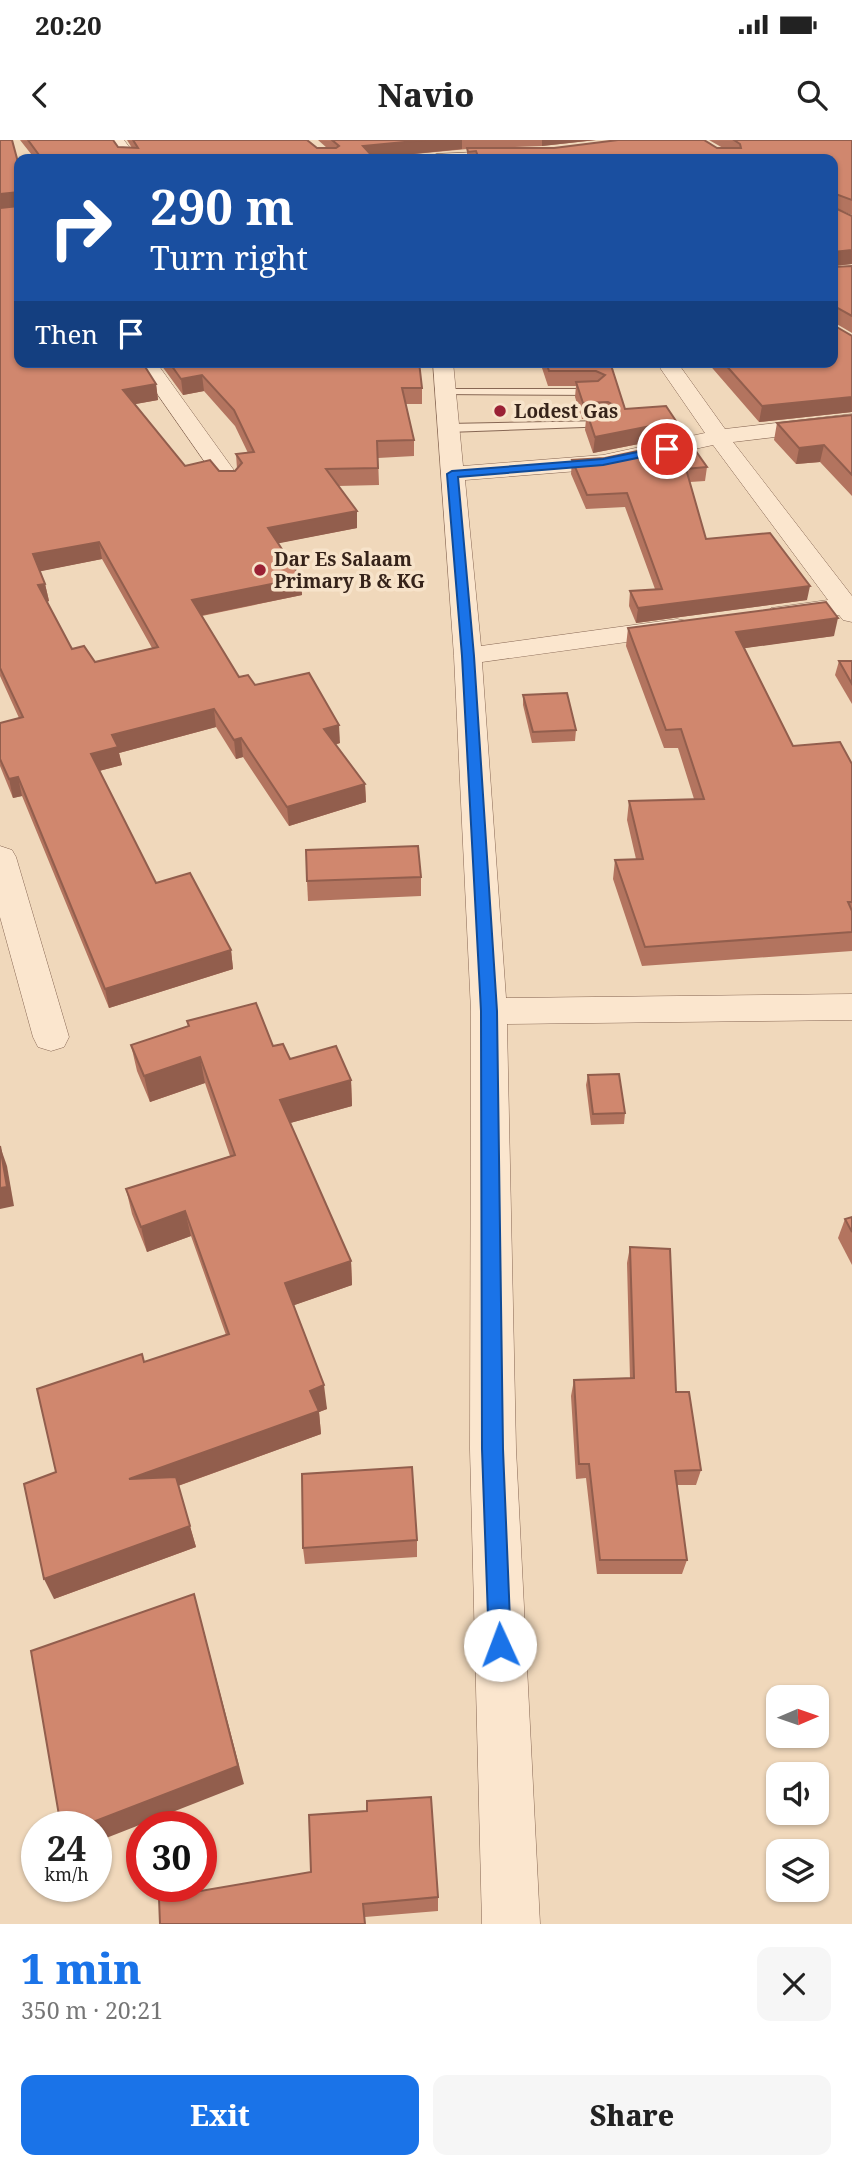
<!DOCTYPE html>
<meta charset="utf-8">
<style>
:root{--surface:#fff;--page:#f6f6f6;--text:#222;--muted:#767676;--accent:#1a73e8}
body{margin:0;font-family:"Noto Serif",serif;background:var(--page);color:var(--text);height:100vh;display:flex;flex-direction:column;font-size:26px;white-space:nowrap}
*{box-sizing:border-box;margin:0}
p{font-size:23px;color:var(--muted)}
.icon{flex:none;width:38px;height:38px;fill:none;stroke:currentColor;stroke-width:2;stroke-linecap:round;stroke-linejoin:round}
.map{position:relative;height:1784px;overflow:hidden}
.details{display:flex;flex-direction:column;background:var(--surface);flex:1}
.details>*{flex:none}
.guide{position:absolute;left:14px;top:14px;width:824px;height:214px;border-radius:14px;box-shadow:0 2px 5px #0004;background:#1a4fa0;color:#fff;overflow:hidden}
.needle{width:46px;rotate:88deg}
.tools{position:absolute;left:766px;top:1545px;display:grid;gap:14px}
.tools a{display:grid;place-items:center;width:63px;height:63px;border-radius:14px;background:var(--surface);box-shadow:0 2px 5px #0004;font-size:35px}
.speed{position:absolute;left:21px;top:1671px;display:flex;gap:14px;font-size:35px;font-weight:700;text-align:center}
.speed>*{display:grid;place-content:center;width:91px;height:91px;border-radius:50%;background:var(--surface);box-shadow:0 2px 5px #0004;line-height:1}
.speed small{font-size:18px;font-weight:400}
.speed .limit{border:10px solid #d22;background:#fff;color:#111}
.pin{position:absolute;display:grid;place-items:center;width:60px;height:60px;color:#fff;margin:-30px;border:4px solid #fff;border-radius:50%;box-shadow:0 2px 7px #0007}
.me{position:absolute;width:77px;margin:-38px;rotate:358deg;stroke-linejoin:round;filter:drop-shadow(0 0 5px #0008)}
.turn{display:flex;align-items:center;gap:24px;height:147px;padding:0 21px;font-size:32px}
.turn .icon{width:91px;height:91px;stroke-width:2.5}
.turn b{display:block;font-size:49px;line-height:60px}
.then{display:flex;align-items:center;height:66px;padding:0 21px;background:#0003;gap:14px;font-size:26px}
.round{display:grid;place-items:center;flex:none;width:74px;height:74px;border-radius:14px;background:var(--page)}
.headline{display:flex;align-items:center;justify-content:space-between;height:119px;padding:0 21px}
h1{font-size:42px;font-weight:800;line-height:52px;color:var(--accent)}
.primary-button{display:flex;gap:14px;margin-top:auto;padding:14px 21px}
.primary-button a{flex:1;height:80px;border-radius:14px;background:var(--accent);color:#fff;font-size:28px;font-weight:800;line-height:80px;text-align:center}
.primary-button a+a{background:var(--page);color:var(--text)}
.status{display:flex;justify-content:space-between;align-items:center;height:49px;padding:0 35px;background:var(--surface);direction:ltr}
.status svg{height:19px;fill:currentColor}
header{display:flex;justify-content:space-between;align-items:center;height:91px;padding:0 21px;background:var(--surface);font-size:32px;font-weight:800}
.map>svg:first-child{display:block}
</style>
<div class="status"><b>20:20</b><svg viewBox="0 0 49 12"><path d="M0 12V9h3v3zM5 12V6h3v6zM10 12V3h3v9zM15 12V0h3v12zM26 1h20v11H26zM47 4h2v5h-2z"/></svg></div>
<header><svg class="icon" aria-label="back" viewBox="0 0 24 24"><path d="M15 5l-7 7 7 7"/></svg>Navio<svg class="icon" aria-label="search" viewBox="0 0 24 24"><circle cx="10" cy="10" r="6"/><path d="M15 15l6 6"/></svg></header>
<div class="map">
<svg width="852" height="1784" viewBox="0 0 852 1784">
<rect width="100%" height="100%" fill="#f0d8bb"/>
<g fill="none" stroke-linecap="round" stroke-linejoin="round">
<g stroke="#876754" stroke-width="2">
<g id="service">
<path d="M445 249H595L601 252 595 255 441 254V250Z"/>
<path d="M607 281 613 284 611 286 448 292 442 288 448 284Z"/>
</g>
</g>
<g stroke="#876754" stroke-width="1">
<g id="minor">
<path d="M108 0H124L138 19H122Z"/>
<path d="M542 9 548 11 553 19H428L436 14Z"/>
<path d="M135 222H156L241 340 237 345H221Z"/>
<path d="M433 222H453L463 326 603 315 705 293 656 222H677L725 289 852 274V288L733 302 852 456V482L843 480 839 475 780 482 771 480 767 474 771 468 828 460 713 305 603 329 465 340 481 506 677 479 687 481 691 487 687 493 677 495 482 522 506 858 852 854V880L507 884 516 1309 540 1784H482L470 1309 471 871 454 516Z"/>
<path d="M0 706 12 710 16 717 69 897 64 907 51 911 38 907 33 897 0 777Z"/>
</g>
</g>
<use href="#service" fill="#fbe6ce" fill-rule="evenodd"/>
<use href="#minor" fill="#fbe6ce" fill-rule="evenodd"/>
</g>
<g fill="#b3745f" fill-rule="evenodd">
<path d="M0 0 19 222 156 244 158 260 135 264 185 326 219 331H235L237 329 236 314 248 313 235 286 204 251 183 255 159 222H419L422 248V264H406L414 300V316L378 318 379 345 338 346 357 371V388L278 403 301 438 302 455 202 476 239 537 255 545 340 603 335 605 365 644 366 662 289 686 243 617 236 619 216 587 119 613 122 625 99 631 156 743 231 810 233 829 109 868 22 656 13 658 0 626V583L19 578 0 536ZM102 419 152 508 95 522 72 509 47 462 49 461 45 444 40 431Z"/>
<path d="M20 0H113L118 7 132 8 127 0H307L317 8H327L318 0H596L542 6 487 8H723L709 0H852V75L835 68 852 76V124L834 126V127L852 126V193L835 183V186L852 196V272L759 282 707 222H833V19H467V9L373 18 375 19H35Z"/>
<path d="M540 222H610L625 269 674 297 593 313 585 290 586 279H582L575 257 576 246H548Z"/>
<path d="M852 275V356L820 322 796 324 774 300 777 283Z"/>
<path d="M572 320 707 327 705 341 690 342 706 399 807 460 636 483 629 466 630 451 655 449 625 367 586 369 571 334Z"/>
<path d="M628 488 834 496 744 508 793 606 852 624V811L642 826 613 739 615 720 636 719 627 680 629 661 694 659 678 608H664L626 506Z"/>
<path d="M839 521H852V564L835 535Z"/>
<path d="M523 555 576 590 575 601 532 603 523 565Z"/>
<path d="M421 737V756L308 761 307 741Z"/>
<path d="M187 881 273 906 290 919 351 940 352 966 290 983 351 1121 352 1145 294 1165 327 1269 319 1272 321 1294 178 1346 196 1407 54 1459 56 1332 144 1222 226 1195 191 1096 147 1112 132 1074 126 1049 230 1016 205 943 150 962 137 931 131 905 188 886Z"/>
<path d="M588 935 625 973 624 984 591 985 586 945Z"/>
<path d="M852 1077V1125L838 1098 845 1079Z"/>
<path d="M630 1107 701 1330 696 1345H677L687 1420 682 1434H597L586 1338 576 1339 571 1256 574 1240 630 1239 627 1123Z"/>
<path d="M417 1400V1417L305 1424 303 1408Z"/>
<path d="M438 1757V1771L365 1777 159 1758Z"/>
</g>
<g fill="#925e4d">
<path d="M425 0H462V9L364 19 363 6Z"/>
<path d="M542 0H596L542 6Z"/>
<path d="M18 52 19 66 0 68V54Z"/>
<path d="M852 110V124L833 126 834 112Z"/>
<path d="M202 235 204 251 183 255 181 239Z"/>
<path d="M156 244 158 260 125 266 123 250Z"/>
<path d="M852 257V272L759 282 762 266Z"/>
<path d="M676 281 674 297 593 313 595 297Z"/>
<path d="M824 305 820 322 796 324 799 308Z"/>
<path d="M357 371V388L270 405 268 388Z"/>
<path d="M99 402 102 419 37 432 33 414Z"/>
<path d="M301 438 302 455 194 477 192 460Z"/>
<path d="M45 444 49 461 42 463 38 445Z"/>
<path d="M810 446 807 460 636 483 638 468Z"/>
<path d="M838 478 834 496 732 510 736 492Z"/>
<path d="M214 569 216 587 119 613 122 625 95 632 91 614 112 595Z"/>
<path d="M339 585 340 603 325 607 324 589Z"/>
<path d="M241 598 243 617 236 619 234 600Z"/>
<path d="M18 637 22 656 13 658 9 639Z"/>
<path d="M365 644 366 662 289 686 287 667Z"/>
<path d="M231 810 233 829 109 868 105 849Z"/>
<path d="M200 917 205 943 150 962 144 936Z"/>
<path d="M351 940 352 966 283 985 280 960Z"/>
<path d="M0 1006 7 1026 14 1066 0 1069Z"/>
<path d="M185 1071 191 1096 147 1112 141 1087Z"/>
<path d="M351 1121 352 1145 289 1167 285 1143Z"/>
<path d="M324 1245 327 1269 319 1272 321 1294 136 1361 129 1339 310 1251Z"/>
<path d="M190 1386 196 1407 54 1459 44 1439Z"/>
<path d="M194 1454 244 1644 96 1702V1687H80Z"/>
</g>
<g fill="#d0876e" stroke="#925e4d" stroke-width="2" fill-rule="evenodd">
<path d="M0 0H12L19 26V222H142L156 244 123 250 185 326 210 320 219 331H235L242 323 236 314 254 312 234 270 202 235 181 239 169 222H419L422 248H402L414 300 377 301 378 328 326 329 357 371 268 388 301 438 192 460 239 537 248 535 255 545 309 533 339 585 324 589 365 644 287 667 241 598 234 600 214 569 112 595 118 607 91 614 156 743 190 733 231 810 105 849 18 637 9 639 0 619V583L23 577 0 528V68L18 66V52L0 54ZM99 402 158 507 95 522 84 506 72 509 38 445 45 444 33 414Z"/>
<path d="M28 0H113L118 7 138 8 133 0H307L317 8H336L339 6 332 0H425L363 6 375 19H42Z"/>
<path d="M618 0H704L717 8H741L740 4 734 0H852V60L833 53 835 68 852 76V110L834 112V127L852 126V176L834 166 835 186 852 196V257L762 266 723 222H833V19H605L604 17 562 19H479L476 11 468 12 467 8H554Z"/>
<path d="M546 222H610L625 269 666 266 676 281 595 297 587 273 613 272 617 267 608 262 583 263 576 242 598 241 605 235 596 231H549Z"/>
<path d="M852 275V335L824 305 799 308 777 283Z"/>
<path d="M688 300 707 327 686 329 706 399 770 393 810 446 638 468 630 451 662 449 627 353 587 355 572 320 605 318Z"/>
<path d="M826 462 838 478 736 492 793 606 840 602 852 624V762H848L852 771V792L645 807 615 720 643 719 629 661 704 659 681 589 666 590 628 488Z"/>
<path d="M839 521H852V544Z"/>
<path d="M567 553 576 590 533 592 523 555Z"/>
<path d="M418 706 421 737 307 741 306 710Z"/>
<path d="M256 863 273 906 283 904 290 919 336 906 351 940 280 960 351 1121 285 1143 324 1245 310 1251 319 1271 129 1339 176 1337 190 1386 44 1439 24 1344 56 1332 37 1249 142 1214 144 1222 229 1194 185 1071 141 1087 126 1049 235 1015 200 917 144 936 131 905 189 886 187 881Z"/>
<path d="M619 934 625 973 593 974 588 935Z"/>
<path d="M0 1006 7 1047 0 1048Z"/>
<path d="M852 1077V1092L845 1079Z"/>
<path d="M630 1107 670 1109 676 1252H689L701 1330 675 1331 687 1420H600L589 1324H579L574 1240 634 1238Z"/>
<path d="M412 1327 417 1400 303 1408 302 1334Z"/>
<path d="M194 1454 238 1626 80 1687H61L31 1511Z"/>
<path d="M431 1657 438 1757 363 1764 365 1784H160L159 1758 311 1732 309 1675 367 1671V1661Z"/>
</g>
<path fill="#1a73e8" stroke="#114b97" stroke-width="2" d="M667 306 671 311 603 325 458 337 474 516 497 871 503 1309 511 1505 508 1513 500 1516 492 1513 489 1505 482 1309 481 871 462 516 447 334 452 331 603 319Z"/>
<g fill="#9a2135" stroke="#f7e3ca" stroke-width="2.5">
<circle cx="500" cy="271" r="7"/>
<circle cx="260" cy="430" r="7"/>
</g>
<g text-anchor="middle" stroke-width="7" stroke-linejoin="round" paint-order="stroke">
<g font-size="19" font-weight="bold" fill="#36231a" stroke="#f7e3ca" text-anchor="start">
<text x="514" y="278">Lodest Gas</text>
<text x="274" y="426">Dar Es Salaam<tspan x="274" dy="22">Primary B &amp; KG</tspan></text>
</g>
</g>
</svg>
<div class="tools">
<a><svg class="needle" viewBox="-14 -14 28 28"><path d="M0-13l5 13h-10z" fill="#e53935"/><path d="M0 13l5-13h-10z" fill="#767676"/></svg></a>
<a><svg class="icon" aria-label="sound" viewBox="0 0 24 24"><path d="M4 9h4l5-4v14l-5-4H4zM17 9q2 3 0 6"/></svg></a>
<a><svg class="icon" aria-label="layers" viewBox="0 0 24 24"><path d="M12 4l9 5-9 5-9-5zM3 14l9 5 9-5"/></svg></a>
</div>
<div class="speed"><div>24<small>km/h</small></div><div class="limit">30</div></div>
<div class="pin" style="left:667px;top:309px;background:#d93025"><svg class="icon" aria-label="arrive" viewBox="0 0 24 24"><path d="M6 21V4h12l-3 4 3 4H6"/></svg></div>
<svg class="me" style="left:500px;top:1505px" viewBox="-20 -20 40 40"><circle r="19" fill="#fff"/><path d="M0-13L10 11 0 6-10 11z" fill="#1a73e8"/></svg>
<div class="guide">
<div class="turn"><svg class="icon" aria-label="right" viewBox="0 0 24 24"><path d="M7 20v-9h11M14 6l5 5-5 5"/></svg><div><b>290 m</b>Turn right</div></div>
<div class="then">Then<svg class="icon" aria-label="arrive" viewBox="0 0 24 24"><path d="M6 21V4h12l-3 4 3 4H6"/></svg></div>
</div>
</div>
<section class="details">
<div class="headline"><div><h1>1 min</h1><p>350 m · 20:21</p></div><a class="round"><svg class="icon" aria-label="close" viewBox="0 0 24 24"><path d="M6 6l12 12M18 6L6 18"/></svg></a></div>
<div class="primary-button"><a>Exit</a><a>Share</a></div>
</section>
